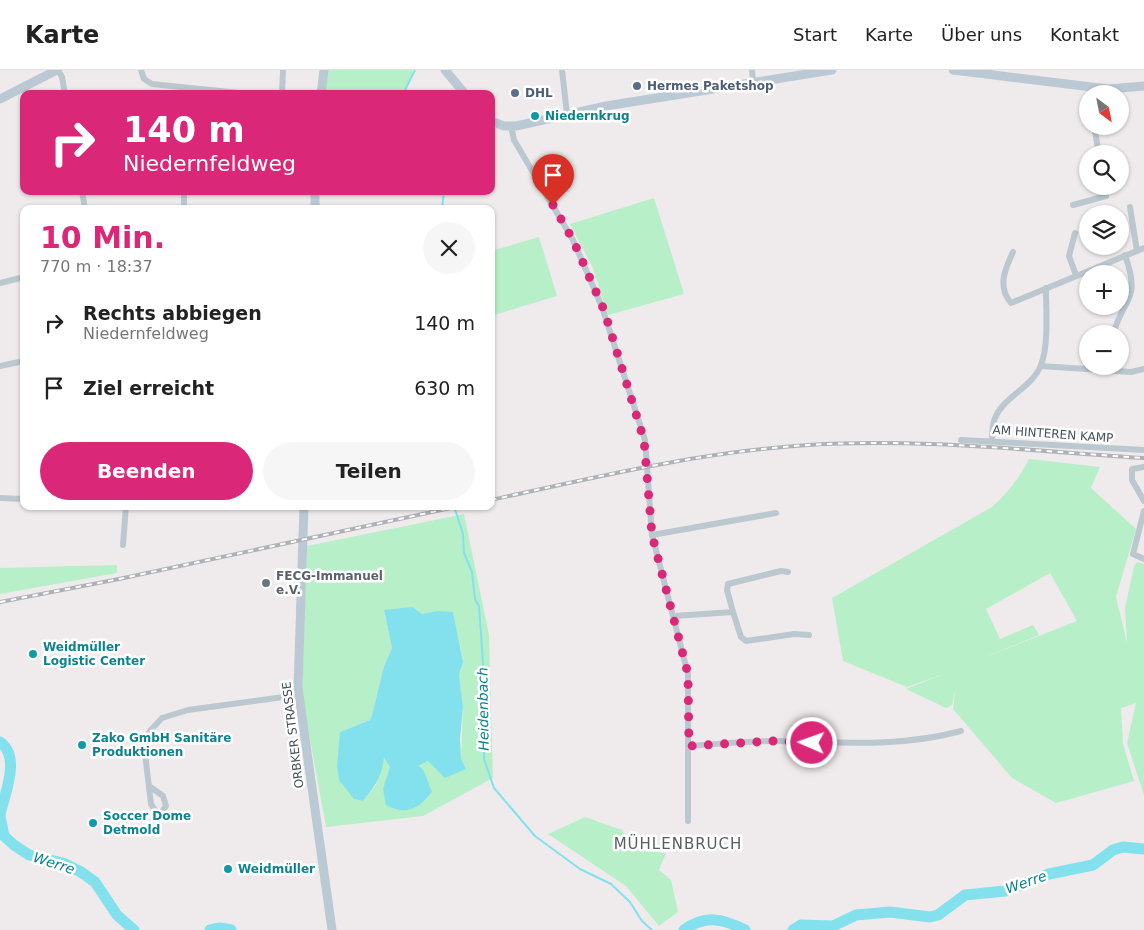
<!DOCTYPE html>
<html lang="de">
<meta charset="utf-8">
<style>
:root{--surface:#fff;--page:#f6f6f6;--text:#222;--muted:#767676;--line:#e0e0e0;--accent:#db2777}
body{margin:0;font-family:"DejaVu Sans",sans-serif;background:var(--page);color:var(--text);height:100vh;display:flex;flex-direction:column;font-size:19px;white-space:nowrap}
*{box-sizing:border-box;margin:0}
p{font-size:16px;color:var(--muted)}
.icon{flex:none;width:28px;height:28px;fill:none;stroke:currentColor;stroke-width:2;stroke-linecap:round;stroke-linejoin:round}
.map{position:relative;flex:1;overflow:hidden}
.panel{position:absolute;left:20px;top:135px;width:475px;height:305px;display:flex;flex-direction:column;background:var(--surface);border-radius:10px;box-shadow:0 1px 4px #0004}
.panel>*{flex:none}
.guide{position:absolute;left:20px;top:20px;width:475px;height:105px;border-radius:10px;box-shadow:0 1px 4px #0004;background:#db2777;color:#fff;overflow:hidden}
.needle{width:32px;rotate:148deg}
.fabs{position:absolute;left:1079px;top:15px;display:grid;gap:10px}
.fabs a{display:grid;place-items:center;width:50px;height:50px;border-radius:50%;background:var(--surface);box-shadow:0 1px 4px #0004;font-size:25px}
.pin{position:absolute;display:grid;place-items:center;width:42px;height:42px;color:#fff;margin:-51px -21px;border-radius:50% 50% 50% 0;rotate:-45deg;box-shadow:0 0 5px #0007}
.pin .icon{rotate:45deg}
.me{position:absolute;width:55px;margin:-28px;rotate:272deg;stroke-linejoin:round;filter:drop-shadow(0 0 4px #0008)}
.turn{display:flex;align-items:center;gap:18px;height:105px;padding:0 20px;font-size:22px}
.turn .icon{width:65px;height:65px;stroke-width:2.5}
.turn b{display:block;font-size:35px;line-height:42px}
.round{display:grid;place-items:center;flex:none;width:52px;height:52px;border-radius:26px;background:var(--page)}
.summary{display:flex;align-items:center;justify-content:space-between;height:85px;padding:0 20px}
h1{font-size:30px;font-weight:600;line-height:38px;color:var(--accent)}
.button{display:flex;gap:10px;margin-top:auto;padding:10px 20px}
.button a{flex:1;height:58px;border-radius:30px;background:var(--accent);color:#fff;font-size:20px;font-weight:600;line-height:58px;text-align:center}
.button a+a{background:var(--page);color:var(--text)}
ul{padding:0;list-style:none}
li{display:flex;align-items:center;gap:15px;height:65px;padding:0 20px}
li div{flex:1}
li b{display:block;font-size:19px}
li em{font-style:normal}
header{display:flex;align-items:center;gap:30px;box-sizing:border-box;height:70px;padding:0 25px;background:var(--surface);border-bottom:1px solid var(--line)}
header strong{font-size:24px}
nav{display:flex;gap:28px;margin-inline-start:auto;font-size:18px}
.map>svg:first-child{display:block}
</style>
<header>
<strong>Karte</strong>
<nav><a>Start</a><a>Karte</a><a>Über uns</a><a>Kontakt</a></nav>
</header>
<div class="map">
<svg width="1144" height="860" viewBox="0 0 1144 860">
<rect width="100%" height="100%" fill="#efebec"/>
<g fill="#b7efc8" fill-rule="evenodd">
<path d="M327 0H413L405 24H325Z"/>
<path d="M654 128 684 224 608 245 593 198 570 154Z"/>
<path d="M539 167 557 226 491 246V181Z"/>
<path d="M1029 389 1100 397 1091 418 1136 459 1116 527 1127 573 1125 538 1134 496 1137 492 1144 494V725L1127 673 1136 633 1121 638 1123 674 1134 711 1056 733 1012 708 953 639 956 617 952 635 946 638 906 619 946 603 907 617 843 591 832 528 992 437C1008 423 1019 408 1029 389ZM1050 503 1077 551 978 590 1039 565 1033 555 1000 569 986 539Z"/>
<path d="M464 444 489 565 493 708 423 746 326 757 302 625 307 476ZM384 540 422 544 437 541 454 555 460 575 463 592 459 605 463 637 461 689 428 691 419 697 424 702 390 697 384 688 376 715 363 731 354 729 340 662 370 650 372 645 384 596 392 578Z"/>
<path d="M117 495V503L0 524V498Z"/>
<path d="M585 747 622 760 633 780 666 783 659 800 671 810 678 842 659 856 626 816 548 764Z"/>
</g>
<path fill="#83e1ed" d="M412 537 422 544 437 541 453 542 463 592 459 605 463 637 460 669 461 689 466 699 445 708 428 691 419 696 424 701 432 722C418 739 407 746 386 735L383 719 390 697 384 688C381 708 376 715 363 731L354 729 339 710 337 696 340 662 370 650 372 645 384 596 392 578 384 540Z"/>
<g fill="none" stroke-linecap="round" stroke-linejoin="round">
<g stroke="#83e1ed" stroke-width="2">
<path d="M403 24 415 0"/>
<path d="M442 139 444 121"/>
<path d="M454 436 463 464 464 483 472 502 475 529 479 536 485 622 484 689 494 718 535 766 580 799 611 814 630 832 642 851 652 860"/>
</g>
<g stroke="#83e1ed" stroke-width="11">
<path d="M0 672C21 686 5 724 0 744"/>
<path d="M0 746 4 766 14 775 29 785 63 793 81 802 95 812 117 845 134 860"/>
<path d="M210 860 220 858 231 860"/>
<path d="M684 860C705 845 722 848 745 860"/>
<path d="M793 860 801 855 833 856 856 845 890 842 930 847 938 845 965 825 1005 821 1049 804 1093 795 1113 780 1123 777 1144 779"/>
</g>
<g stroke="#bcc8cf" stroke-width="6">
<path d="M58 0 62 7 65 24"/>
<path d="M141 0 144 9 152 14 249 24"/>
<path d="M562 0 567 44"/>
<path d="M752 0 753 11"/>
<path d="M282 24 283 0"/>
<path d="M511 56 514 70 573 170 602 237 645 370 652 465 688 604V751"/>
<path d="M1094 56 1099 84"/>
<path d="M82 121 85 139"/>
<path d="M1073 135 1106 126 1104 116"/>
<path d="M1130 137 1137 181"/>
<path d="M184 139V121"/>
<path d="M1075 163 1069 186 1076 205"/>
<path d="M1013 182C1005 199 997 217 1011 233L1144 178"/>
<path d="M0 213 24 207"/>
<path d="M1113 264C1125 225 1141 231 1125 185"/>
<path d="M0 296 24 291"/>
<path d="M1041 296 1131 302 1144 299"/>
<path d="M961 370 1144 380"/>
<path d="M992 371C992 363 992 354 995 348 1004 326 1032 318 1041 295 1049 274 1046 241 1046 218"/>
<path d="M1144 397 1132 399V410L1144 431"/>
<path d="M0 428 24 429"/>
<path d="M1144 441 1133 484 1144 489"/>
<path d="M652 465 776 443"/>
<path d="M123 475 126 436"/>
<path d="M733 542 727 520 728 514 781 501 788 502"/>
<path d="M674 546 733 542 741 567 746 571 794 564 809 565"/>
<path d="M689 676C717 674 745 671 773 671 837 672 899 678 961 661"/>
<path d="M149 716 163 726 166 736 162 742H156L151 734 144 675 150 661 162 648 188 640 299 625"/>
</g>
<g stroke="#bbc9d4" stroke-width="9">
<path d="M445 0 465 24"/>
<path d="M953 0 1108 19 1144 16"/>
<path d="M321 24 324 0"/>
<path d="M0 29 57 0"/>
<path d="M491 51 504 56H516L606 36 832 0"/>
<path d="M315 139V121"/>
<path d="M304 436 298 618 332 860"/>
</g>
<g stroke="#aeb2b7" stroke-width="4">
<g id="rail">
<path d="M491 430C596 407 700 382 808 375 919 368 1033 381 1144 388"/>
<path d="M0 532 119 509 460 436"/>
</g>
</g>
<use href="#rail" stroke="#fff" stroke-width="2" stroke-dasharray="5.5" stroke-linecap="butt"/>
</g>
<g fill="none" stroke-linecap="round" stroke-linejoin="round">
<path stroke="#db2777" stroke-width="9" stroke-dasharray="0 16.2" d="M553 135 573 170 604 240 644 370 652 465 688 604 689 676 772 671 812 673"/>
</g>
<g fill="#5c6f8a" stroke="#fff" stroke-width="2">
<circle cx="637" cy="16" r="5"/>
<circle cx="515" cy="23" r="5"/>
</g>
<g fill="#0f9aa8" stroke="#fff" stroke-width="2">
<circle cx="535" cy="46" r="5"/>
<circle cx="33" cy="584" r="5"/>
<circle cx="82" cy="675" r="5"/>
<circle cx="93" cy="753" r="5"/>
<circle cx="228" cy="799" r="5"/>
</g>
<circle fill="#6b7280" stroke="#fff" stroke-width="2" cx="266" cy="513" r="5"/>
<g text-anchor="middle" stroke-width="5" stroke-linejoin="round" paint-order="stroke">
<g font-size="12" font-weight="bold" fill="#4e5e75" stroke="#fff" text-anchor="start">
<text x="647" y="20">Hermes Paketshop</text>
<text x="525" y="27">DHL</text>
</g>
<g font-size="12" font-weight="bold" fill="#0d838f" stroke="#fff" text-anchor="start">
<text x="545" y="50">Niedernkrug</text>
<text x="43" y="581">Weidmüller<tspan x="43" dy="14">Logistic Center</tspan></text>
<text x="92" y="672">Zako GmbH Sanitäre<tspan x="92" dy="14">Produktionen</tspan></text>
<text x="103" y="750">Soccer Dome<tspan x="103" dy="14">Detmold</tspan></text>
<text x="238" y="803">Weidmüller</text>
</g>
<g font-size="12" fill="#445159" stroke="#fff">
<text transform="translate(1053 364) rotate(4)" y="4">AM HINTEREN KAMP</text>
<text transform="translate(293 665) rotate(-97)" y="4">ORBKER STRASSE</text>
</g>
<g font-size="12" font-weight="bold" fill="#5b616d" stroke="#fff" text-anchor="start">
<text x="276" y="510">FECG-Immanuel<tspan x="276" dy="14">e.V.</tspan></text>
</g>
<g font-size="14" font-style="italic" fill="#0a8190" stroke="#fff">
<text transform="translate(483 639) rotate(-91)" y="5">Heidenbach</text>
<text transform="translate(54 793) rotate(18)" y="5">Werre</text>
<text transform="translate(1026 812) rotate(-19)" y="5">Werre</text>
</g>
<g font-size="15" letter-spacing="1" fill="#585d61" stroke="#fff">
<text x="678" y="779">MÜHLENBRUCH</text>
</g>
</g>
</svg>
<div class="fabs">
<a><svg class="needle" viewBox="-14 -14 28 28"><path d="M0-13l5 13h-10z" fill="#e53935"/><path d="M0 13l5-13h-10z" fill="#767676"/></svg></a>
<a><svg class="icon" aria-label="search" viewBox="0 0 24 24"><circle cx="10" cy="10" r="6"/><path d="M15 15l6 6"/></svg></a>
<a><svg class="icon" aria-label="layers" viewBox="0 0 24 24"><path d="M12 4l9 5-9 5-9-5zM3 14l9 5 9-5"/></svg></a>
<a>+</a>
<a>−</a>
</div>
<div class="pin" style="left:553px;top:135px;background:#d93025"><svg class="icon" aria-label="arrive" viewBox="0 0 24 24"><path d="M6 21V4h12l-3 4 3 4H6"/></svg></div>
<svg class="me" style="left:812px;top:673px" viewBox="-20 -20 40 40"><circle r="17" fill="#db2777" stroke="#fff" stroke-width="3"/><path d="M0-11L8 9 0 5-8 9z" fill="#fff"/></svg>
<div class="guide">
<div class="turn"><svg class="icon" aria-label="right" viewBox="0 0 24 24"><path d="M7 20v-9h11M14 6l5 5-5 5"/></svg><div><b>140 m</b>Niedernfeldweg</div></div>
</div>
<section class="panel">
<div class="summary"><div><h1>10 Min.</h1><p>770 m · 18:37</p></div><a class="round"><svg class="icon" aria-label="close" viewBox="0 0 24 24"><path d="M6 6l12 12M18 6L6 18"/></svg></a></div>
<ul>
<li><svg class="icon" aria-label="right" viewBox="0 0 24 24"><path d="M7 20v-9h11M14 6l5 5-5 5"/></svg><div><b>Rechts abbiegen</b><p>Niedernfeldweg</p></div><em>140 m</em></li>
<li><svg class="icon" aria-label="arrive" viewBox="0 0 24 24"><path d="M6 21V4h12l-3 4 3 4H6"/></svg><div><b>Ziel erreicht</b></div><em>630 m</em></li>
</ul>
<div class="button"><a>Beenden</a><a>Teilen</a></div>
</section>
</div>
